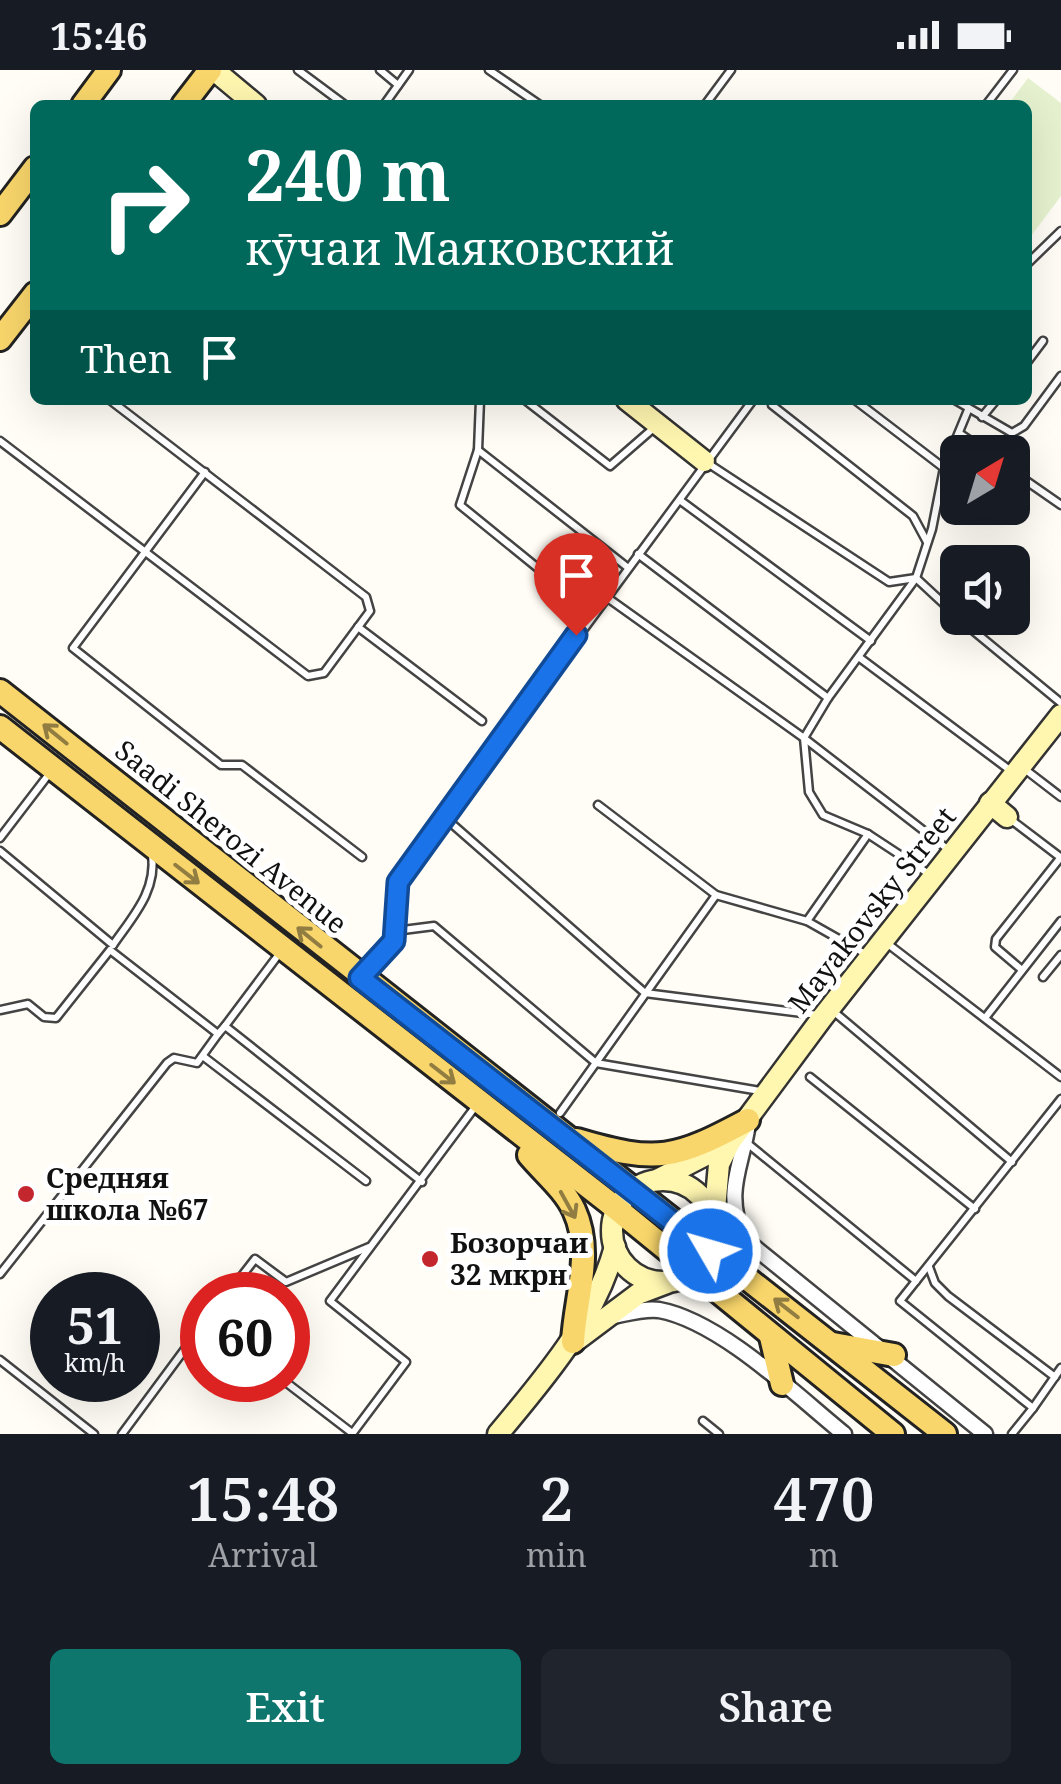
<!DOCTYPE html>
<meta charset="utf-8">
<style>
:root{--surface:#171b24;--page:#20242c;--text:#f1f3f6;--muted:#9ea1a6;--accent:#0f766e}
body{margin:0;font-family:"Noto Serif",serif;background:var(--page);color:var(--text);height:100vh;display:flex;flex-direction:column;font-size:38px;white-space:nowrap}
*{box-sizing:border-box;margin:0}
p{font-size:32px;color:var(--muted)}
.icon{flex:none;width:55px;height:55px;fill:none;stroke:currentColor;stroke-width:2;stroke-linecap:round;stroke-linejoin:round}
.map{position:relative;height:1364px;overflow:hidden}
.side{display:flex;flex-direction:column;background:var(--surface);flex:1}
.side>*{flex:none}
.banner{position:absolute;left:30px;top:30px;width:1002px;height:305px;border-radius:15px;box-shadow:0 10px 40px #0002;background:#00695c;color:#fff;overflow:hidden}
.needle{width:65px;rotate:38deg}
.buttons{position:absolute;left:940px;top:365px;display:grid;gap:20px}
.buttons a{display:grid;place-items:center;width:90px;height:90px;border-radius:15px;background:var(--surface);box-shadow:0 10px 40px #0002;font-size:50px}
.speed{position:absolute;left:30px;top:1202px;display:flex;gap:20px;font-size:50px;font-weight:700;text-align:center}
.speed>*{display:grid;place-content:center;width:130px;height:130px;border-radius:50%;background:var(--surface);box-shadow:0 10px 40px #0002;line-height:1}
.speed small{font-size:25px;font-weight:400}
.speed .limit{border:15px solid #d22;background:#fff;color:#111}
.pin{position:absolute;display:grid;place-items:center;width:85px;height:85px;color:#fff;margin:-102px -42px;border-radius:50% 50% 50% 0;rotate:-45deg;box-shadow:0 0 10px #0007}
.pin .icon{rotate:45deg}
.me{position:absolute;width:110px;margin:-55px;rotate:308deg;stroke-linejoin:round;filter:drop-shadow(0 0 8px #0008)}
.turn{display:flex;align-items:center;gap:35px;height:210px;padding:0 50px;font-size:45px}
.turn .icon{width:130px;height:130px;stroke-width:2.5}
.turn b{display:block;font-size:70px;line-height:85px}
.then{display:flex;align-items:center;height:95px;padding:0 50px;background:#0003;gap:20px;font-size:38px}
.eta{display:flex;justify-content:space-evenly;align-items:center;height:170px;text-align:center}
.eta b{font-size:60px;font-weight:600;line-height:70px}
.action{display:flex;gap:20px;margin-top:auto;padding:20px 50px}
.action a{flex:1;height:115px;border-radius:15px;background:var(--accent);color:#fff;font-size:40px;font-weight:600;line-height:115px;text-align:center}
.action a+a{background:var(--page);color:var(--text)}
.status{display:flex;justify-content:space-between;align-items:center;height:70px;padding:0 50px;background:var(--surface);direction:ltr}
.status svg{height:28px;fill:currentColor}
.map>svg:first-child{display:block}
</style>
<div class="status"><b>15:46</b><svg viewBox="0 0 49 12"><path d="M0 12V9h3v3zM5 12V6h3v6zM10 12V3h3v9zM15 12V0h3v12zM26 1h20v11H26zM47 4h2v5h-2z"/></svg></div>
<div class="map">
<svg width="1061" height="1364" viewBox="0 0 1061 1364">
<rect width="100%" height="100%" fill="#fffdf5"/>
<path fill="#e6f2cf" d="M1028 8 1061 33V126L1028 170V35H1008Z"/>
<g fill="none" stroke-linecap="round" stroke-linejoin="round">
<g stroke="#444" stroke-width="11">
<g id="lane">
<path d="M298 0 345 35"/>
<path d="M380 0 398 15"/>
<path d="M489 0 540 35"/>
<path d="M384 35 409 0"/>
<path d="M705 35 731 0"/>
<path d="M986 35 1013 0"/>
<path d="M1028 193 1061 161"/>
<path d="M1028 291 1043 271"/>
<path d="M480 330 478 380 460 435 592 542"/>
<path d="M525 330 610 396 656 356"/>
<path d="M855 330 944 398"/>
<path d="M955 330 1012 363 1024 356 1061 306"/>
<path d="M772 335 913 446 927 472"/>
<path d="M982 347 996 330"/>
<path d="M959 363 987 382"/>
<path d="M0 371 308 606 324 603 370 541 366 527 110 330"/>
<path d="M478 380 627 497"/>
<path d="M706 392 889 512 916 508 958 547"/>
<path d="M1012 401 1061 435"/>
<path d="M205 402 73 578 221 695H242L362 787"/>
<path d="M681 431 871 571"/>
<path d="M638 484 828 628"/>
<path d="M605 526 804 668 950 781"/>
<path d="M958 548 1061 633"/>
<path d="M358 557 482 651"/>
<path d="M860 588 1011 701"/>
<path d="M1022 697 1061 727"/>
<path d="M598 735 716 825 807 851 869 886"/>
<path d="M443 746 645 923 818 945"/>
<path d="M1010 749 1060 787"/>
<path d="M0 768 49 704"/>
<path d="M0 781 113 875"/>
<path d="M932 806 868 764 823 745 809 722 804 668 828 628 916 508 932 459 944 398 968 340"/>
<path d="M807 851 868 764"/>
<path d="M395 861 434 856 596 993 760 1021"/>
<path d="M888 874 1061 1007"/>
<path d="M113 875C133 846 157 821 152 784"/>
<path d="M366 900 394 871 397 812 753 330"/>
<path d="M1022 900 995 877 996 869 1061 787"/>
<path d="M1043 907 1061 885"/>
<path d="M0 940 28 934 44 947 56 948 110 880 218 964 225 956 422 1112"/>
<path d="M833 941 1012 1092"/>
<path d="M985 948 1061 851"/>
<path d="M225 956 279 884"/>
<path d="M204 987 366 1111"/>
<path d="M810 1007 975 1139"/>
<path d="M1061 1029 900 1231 1033 1338 1061 1298"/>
<path d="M560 1043 716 825"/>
<path d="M747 1073 916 1211"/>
<path d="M929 1197 935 1213 948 1226 1055 1307"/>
<path d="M0 1204 167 993 174 988 197 993 218 964"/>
<path d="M227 1225 255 1189 286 1212 369 1177"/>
<path d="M0 1290 94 1364"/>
<path d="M283 1310 352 1363"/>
<path d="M703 1351 719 1364"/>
<path d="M122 1364 202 1256"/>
<path d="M352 1364 406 1292 330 1231 475 1037"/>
<path d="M1012 1364 1033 1338"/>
</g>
</g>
<g stroke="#444" stroke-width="19">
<g id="street">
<path d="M748 1054C741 1100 724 1120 743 1168L985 1364"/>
<path d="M613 1246C628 1243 645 1238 659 1240 720 1251 796 1325 844 1364"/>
</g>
</g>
<g stroke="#333" stroke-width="25">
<g id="secondary">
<path d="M214 0 256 35"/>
<path d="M627 330 704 391"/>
<path d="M990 733 1007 747"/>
<path d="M657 1110 729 1073"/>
<circle cx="663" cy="1161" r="51"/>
<path d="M714 1151 719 1094 730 1072 822 948 1061 645"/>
<path d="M578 1269 638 1224 667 1213"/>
<path d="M498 1364C546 1306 594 1252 615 1177"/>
</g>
</g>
<g stroke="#222" stroke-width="28">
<g id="primary">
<path d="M83 35 109 0"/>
<path d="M183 35 210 0"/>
<path d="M0 144 35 98"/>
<path d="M0 269 35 224"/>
<path d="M0 621 945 1364"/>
<path d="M0 657 617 1139 893 1364"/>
<path d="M577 1070C658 1094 675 1089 748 1050"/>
<path d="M529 1085C544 1103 564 1119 574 1140 594 1183 575 1228 573 1272"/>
<path d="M771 1267 782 1314"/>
<path d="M833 1274 894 1285"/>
</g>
</g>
<use href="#lane" stroke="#fff" stroke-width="6"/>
<use href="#street" stroke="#fff" stroke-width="14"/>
<use href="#secondary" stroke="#fff6b0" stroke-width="20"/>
<use href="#primary" stroke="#f9d66b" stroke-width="22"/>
</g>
<defs><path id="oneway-shaft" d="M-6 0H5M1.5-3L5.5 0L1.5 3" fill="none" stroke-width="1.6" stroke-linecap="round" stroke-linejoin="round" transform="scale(2.5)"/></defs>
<g stroke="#917d42">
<use href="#oneway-shaft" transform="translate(55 664) rotate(-141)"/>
<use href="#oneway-shaft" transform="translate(187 804) rotate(38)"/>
<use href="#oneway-shaft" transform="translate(309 867) rotate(-141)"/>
<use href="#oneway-shaft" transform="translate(443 1004) rotate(38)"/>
<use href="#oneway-shaft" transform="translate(568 1135) rotate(61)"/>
<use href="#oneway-shaft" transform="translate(786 1238) rotate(-142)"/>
</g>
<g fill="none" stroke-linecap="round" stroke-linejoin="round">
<g stroke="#114b97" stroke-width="25">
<path id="route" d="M576 565 398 812 394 871 360 908 710 1181"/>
</g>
<use href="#route" stroke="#1a73e8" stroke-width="18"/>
</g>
<g fill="#c4262e" stroke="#fff" stroke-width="4">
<circle cx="26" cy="1124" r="10"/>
<circle cx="430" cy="1189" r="10"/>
</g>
<g text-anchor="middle" stroke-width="10" stroke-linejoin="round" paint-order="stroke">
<g font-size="28" fill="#111" stroke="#fff">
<text transform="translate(231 767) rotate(39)" y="10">Saadi Sherozi Avenue</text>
<text transform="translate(872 840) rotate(-52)" y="10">Mayakovsky Street</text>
</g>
<g font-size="28" font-weight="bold" fill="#111" stroke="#fff" text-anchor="start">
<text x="46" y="1118">Средняя<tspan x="46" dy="32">школа №67</tspan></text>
<text x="450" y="1183">Бозорчаи<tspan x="450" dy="32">32 мкрн</tspan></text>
</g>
</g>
</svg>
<div class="buttons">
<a><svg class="needle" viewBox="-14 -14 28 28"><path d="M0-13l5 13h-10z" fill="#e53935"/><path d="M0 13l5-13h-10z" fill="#9ea1a6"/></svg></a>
<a><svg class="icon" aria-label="sound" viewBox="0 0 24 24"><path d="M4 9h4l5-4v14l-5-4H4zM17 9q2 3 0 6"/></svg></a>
</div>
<div class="speed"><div>51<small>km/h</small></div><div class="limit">60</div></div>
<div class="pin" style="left:576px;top:565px;background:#d93025"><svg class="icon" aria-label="arrive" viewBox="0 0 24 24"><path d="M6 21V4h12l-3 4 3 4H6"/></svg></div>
<svg class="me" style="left:710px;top:1181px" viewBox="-20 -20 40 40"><circle r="17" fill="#1a73e8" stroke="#fff" stroke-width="3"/><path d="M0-11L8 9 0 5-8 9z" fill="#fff"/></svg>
<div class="banner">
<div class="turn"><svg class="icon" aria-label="right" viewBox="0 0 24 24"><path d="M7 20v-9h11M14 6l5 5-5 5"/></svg><div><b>240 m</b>кӯчаи Маяковский</div></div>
<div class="then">Then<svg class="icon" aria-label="arrive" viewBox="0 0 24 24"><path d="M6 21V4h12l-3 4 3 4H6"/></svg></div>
</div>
</div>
<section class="side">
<div class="eta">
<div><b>15:48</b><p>Arrival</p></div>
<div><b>2</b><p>min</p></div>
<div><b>470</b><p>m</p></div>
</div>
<div class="action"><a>Exit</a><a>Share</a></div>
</section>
